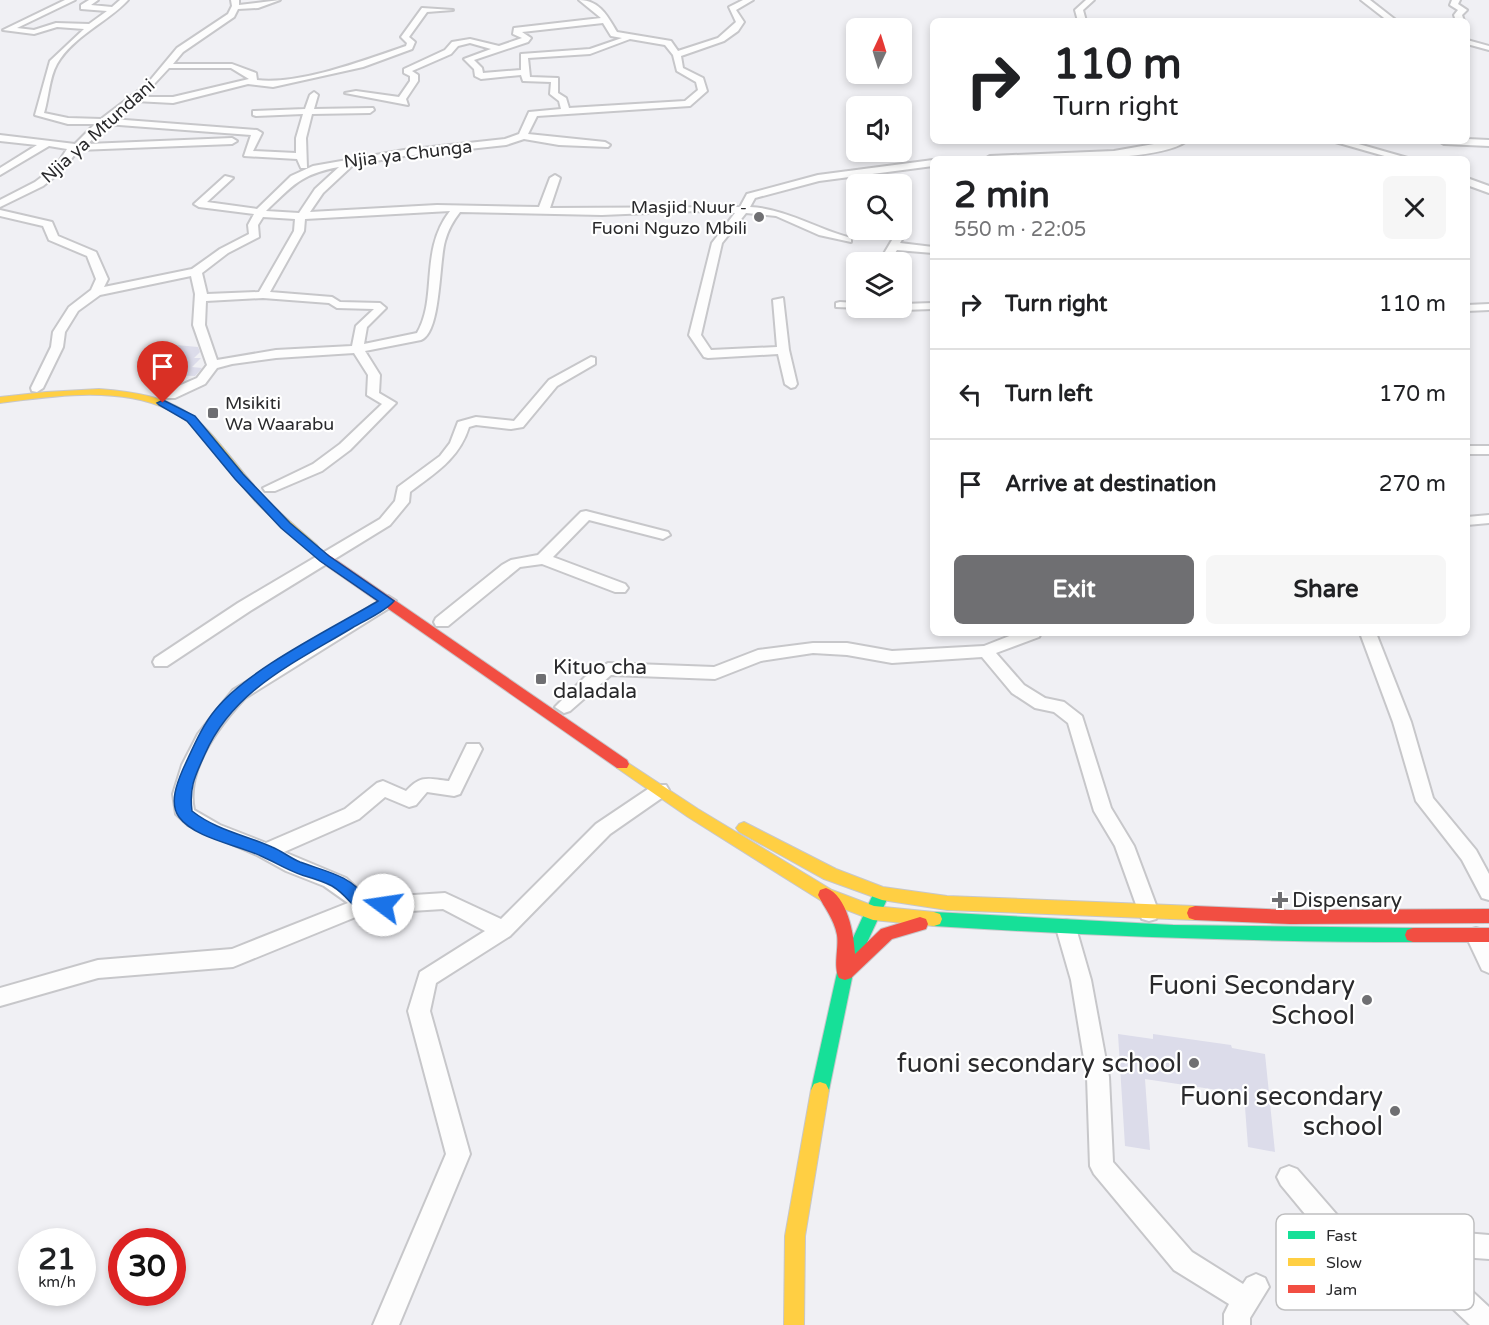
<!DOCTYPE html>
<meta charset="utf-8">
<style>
:root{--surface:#fff;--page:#f6f6f6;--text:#202124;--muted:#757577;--line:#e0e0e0;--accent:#6f6f72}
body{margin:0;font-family:"Varela Round",sans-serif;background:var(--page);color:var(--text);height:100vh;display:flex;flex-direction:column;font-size:22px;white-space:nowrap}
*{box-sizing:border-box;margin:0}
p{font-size:20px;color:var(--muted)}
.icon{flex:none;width:33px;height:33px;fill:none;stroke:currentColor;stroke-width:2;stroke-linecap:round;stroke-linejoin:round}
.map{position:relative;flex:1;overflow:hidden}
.details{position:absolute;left:930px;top:156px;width:540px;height:480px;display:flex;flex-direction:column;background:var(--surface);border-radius:9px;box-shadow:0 3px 9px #0003}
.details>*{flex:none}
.hud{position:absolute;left:930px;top:18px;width:540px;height:126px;border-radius:9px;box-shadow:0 3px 9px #0003;background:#fff;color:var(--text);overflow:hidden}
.needle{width:39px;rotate:4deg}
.fabs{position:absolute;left:846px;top:18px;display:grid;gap:12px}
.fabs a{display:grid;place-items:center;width:66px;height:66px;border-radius:9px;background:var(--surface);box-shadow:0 3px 9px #0003;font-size:30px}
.speed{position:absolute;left:18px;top:1228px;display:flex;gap:12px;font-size:30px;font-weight:700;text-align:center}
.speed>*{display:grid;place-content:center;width:78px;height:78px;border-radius:50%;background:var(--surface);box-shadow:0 3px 9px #0003;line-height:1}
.speed small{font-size:15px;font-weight:400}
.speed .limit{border:9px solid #d22;background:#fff;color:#111}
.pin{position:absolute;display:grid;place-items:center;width:51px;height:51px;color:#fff;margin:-62px -26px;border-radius:50% 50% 50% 0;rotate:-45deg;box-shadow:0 0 6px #0007}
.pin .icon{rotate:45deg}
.me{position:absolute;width:66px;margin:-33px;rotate:284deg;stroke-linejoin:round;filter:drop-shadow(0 0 4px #0008)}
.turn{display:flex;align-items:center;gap:21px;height:126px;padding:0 24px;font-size:27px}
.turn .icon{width:78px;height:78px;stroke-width:2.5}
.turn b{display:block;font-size:42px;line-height:51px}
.round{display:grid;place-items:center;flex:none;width:63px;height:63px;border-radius:9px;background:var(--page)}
.head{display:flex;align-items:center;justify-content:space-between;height:102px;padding:0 24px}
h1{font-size:36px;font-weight:700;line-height:45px}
.button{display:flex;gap:12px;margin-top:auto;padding:12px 24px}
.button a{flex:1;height:69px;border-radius:9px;background:var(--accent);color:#fff;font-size:24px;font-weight:700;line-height:69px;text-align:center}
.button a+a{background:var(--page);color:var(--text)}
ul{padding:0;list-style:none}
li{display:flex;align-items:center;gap:18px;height:90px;padding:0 24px;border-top:2px solid var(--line)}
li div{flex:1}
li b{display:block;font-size:22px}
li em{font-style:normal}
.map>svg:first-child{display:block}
</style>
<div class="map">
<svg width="1489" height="1325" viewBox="0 0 1489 1325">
<rect width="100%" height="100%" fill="#f0f0f4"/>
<g fill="#dcdcea">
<path d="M176 345 198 347 200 352 194 358H201L192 367 202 368 195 376 167 375 160 374 164 371 151 369Z"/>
<path d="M1118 1034 1153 1039V1034L1231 1045 1232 1048 1265 1054 1275 1152 1248 1147 1244 1094 1145 1079 1150 1150 1125 1146Z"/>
</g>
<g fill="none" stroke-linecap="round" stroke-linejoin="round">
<g stroke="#c7c7ca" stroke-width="4">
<g id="street">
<path d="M65 0H75L17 28 34 30 56 23 89 24 107 11 81 9V5L89 0H98L91 5 112 7 120 0H128C108 22 73 36 57 64 49 78 49 97 44 113L68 118 101 119 147 84 177 48 228 14 232 6 231 0H239V5L280 0 258 8 238 9 234 17 183 52 173 64H232L256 73 257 80C300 85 365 60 406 46L407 43 401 37 422 8 453 10 427 12 409 37 415 42 412 49 363 67 273 87 248 84 173 103 135 101 112 119 257 130 262 133 253 151 296 153V138L303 114 256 116 253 115V111L305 109 310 95 314 92 318 95 314 109 373 108 374 110 370 113 312 114 306 138 307 168H301L297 159 244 156 251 135 106 124 88 144 232 138 237 141 232 144 78 150 63 170 43 186 0 207V200L35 182 56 166 67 149 49 146 0 175V168L37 145 0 141V135L75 144 95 124H68L35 115 50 61 84 29 57 27 34 34 3 30ZM169 68H231L249 79 173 97H142Z"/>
<path d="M579 0C600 0 608 17 617 32L671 41 678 51 718 38 736 22 729 7 743 0H753L736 10 744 22 738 31 724 41 681 56 683 68 703 78 707 91 690 106 537 116 528 134 605 142 610 145 608 147 559 145 524 139 506 145 404 156 353 165 323 193 310 212 437 205 539 207 550 178 555 175 560 178 550 208 740 207 747 194 818 175 933 160V166L819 181 755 198 750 207C787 209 816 229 851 238V242L819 235 776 216 746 213 722 243 701 335 711 350 777 347 773 300 783 298 789 350 797 384 795 387 791 388 785 384 778 354 708 358 704 357 689 335 712 243 735 213 696 211 602 215 460 212C453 221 448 230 445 241 439 261 441 333 421 340L365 351 380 375 379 393 396 403 350 450 322 471 275 491H265L263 488 313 464 340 444 382 404 367 395 368 375 354 353 276 358 232 364 217 368 205 384 175 398H165V392L197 378 207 365 193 325 195 294 191 276 100 295 78 311 65 332 63 347 43 388 37 392 32 391 31 388 51 347 53 332 69 307 91 290 96 279 87 256 49 240 43 226 0 216V210L52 222 58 236 96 252 108 279 104 287 192 269 220 249 249 234 248 225 254 214 199 207 194 204 225 176 233 178 207 202 257 209 291 176 313 166 404 150 505 139 519 134 529 112 561 109 559 101 550 94 551 82 523 81 521 75 481 79 475 76 474 69 464 59 491 49 470 43 458 46 451 54 412 71 418 75V81L406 99 408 105 345 93 356 91 399 97 410 81V76L404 73V69L445 50 452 42 470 39 499 46 522 38 513 34 514 28 601 18ZM603 23 611 36 622 38 590 49 521 54V70L483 73 482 68 474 60 528 42 531 38 522 32ZM630 39 665 45 673 55 677 71 696 82 698 90 685 101 569 108 566 98 558 93V78L530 77 528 58 590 54ZM339 167 315 189 299 213 266 211C293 185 301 174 339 167ZM450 211C419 251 438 297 417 333L364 344 367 327 386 308 380 303 340 302 332 297 270 292 304 231 305 219ZM263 217 295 219 294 231 259 292 207 294 202 273 228 253 259 237 258 225ZM263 298 329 303 337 308 374 309 356 326 352 346 276 350 217 360 205 325 206 301Z"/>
<path d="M1086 0H1094L1083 10 1086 21H1078L1075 10Z"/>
<path d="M1361 0H1370L1397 21H1388Z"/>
<path d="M1452 0H1460L1458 4 1467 10 1462 15 1464 21H1456L1454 15 1458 10 1450 5Z"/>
<path d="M1467 40 1489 46V50L1467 44Z"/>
<path d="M1467 139 1489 140V146L1444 144 1439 141Z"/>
<path d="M1171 141H1187C1155 164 1028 159 985 159L990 156 1114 151Z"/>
<path d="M1332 141H1348L1411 159H1395Z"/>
<path d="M1467 178 1489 186V193L1467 185Z"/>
<path d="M905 223 910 226 900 243 933 247V253L897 250 889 262H879L898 230H902V224Z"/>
<path d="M840 302 856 303V308H861L836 307V303Z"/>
<path d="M933 303V309L902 310 897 308H902V304Z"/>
<path d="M1489 304V310L1467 311V305Z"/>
<path d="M591 357 595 358V364L557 386 523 427 511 429 476 425 469 427C459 459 435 473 410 492L409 502 390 525 250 611 167 666H155L153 662 155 658 238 603 380 519 395 501 398 487 440 456 450 443 458 422 476 417 514 421 549 380Z"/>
<rect x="1467" y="446" width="22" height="8"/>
<path d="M586 511 668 532 670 535 663 539 589 520 553 557 625 584 628 588 625 592H615L542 564 520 567 448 626H436L434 622 436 618 502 565 511 560 538 555 581 512Z"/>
<path d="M1489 515V523L1467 525V517Z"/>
<path d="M388 596 396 601 394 605 245 698C219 726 185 769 194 810L220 825 266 843 345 809 377 783 383 781 406 791C422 774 428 779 449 781L467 744H479L482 749 460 794 454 796 427 792 416 805 409 807 385 797 359 819 284 852 346 878 367 898 445 893 501 919 596 824 654 785H666L669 790 666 795 610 834 510 936 436 983 430 1011 470 1154 399 1325H373L446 1154 408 1011 420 972 485 931 443 909 363 914 233 967 98 978 0 1006V988L98 960 232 949 348 903 324 886 286 871 257 855 188 825 176 814 173 794 182 765 198 734 233 690Z"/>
<path d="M1017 633H1041L1039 637 996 653 1024 685 1045 698 1064 702 1082 716 1111 808 1134 846 1159 913 1156 919 1149 921 1142 919 1139 913 1115 846 1094 811 1068 723 1054 712 1035 708 1012 693 982 657 892 663 847 655 813 653 761 661 715 679 611 675 570 711 564 713 555 707 585 677 608 663 714 667 758 650 813 643H847L892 651 984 646Z"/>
<path d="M1360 633H1376L1411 722 1433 798 1476 850 1489 874V900L1482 898 1462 860 1416 801 1393 722Z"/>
<path d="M1066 920 1073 922 1076 928 1091 980 1109 1077 1113 1162 1192 1252 1243 1284 1247 1278 1256 1274 1265 1278 1269 1287 1250 1318V1325H1224V1314L1229 1304 1174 1270 1094 1174 1090 1166 1087 1077 1071 980 1056 928 1059 922Z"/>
<path d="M1476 928 1483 930 1489 942V973L1482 970 1466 936 1469 930Z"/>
<path d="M1289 1166 1297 1169 1344 1223 1489 1235V1259L1433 1255 1489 1307V1325H1470L1394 1253 1338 1246 1329 1243 1281 1185 1277 1177 1281 1169Z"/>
</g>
</g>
<g stroke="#c7c7ca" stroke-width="2">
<g id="fast">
<path d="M881 888 887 890 889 895 853 973 829 1090 826 1096 820 1098 814 1096 811 1090 837 973 875 890Z"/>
<path d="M934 912 1173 925 1413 928 1419 930 1421 935 1419 940 1413 942C1253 942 1094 936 934 926L928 924 926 919 928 914Z"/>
</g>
</g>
<g stroke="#c7c7ca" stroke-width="2">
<g id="slow">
<path d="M99 389C195 396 200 422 257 489 275 510 297 527 317 545L319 548 317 551H309C291 534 272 519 255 501 228 471 206 426 167 409 117 386 53 396 0 403V397L46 392Z"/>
<path d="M622 759 698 809 832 890 874 906 934 912 940 914 942 919 940 924 934 926 873 920 820 900 688 817 617 768 615 764 617 760Z"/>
<path d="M744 822 836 869 883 887 947 896 1195 906 1201 908 1203 913 1201 918 1195 920 947 910 882 900 824 879 739 832 736 828 739 824Z"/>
<path d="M820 1082 826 1084 829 1090 805 1236 804 1325H784L785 1236 811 1090 814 1084Z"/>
</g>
</g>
<g stroke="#c7c7ca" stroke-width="2">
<g id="jam">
<path d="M313 544 627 760 629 764 627 768H617L321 562 307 548Z"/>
<path d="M826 888C847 895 854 934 855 954L881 929 920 917 926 919 928 924 926 929 892 939 851 978 845 980 839 978C833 966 839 948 837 935 834 919 825 909 818 895L820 890Z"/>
<path d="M1195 906 1290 910 1489 909V923L1290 924 1195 920 1189 918 1187 913 1189 908Z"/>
<path d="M1413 928H1489V942H1413L1407 940 1405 935 1407 930Z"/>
</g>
</g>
<use href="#street" fill="#fdfdfd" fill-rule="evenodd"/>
<use href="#fast" fill="#16e098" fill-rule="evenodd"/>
<use href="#slow" fill="#ffcf43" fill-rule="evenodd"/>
<use href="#jam" fill="#f24e42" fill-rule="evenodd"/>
</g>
<path fill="#1a73e8" stroke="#114b97" stroke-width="1.5" d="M163 400 195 416 243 474 290 523 329 556 394 601C385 612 365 620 352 628 294 663 233 690 205 754 195 776 189 787 192 811 216 830 245 835 272 847 282 851 290 858 300 862 327 872 350 875 367 899L389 900 391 905 389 910C353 922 357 901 332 886 323 881 312 878 302 875 287 870 275 862 261 856 238 845 194 838 179 817 169 803 177 783 183 769 193 748 201 727 216 709 248 669 333 628 378 601L320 561 281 528 235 479 187 421 159 405 157 403Z"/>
<g fill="#6f6f72" stroke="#fff" stroke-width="2">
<circle cx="759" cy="217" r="6"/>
<rect x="207" y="407" width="12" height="12" rx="3"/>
<rect x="535" y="673" width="12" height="12" rx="3"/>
<path d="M1277 891h6v6h6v6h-6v6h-6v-6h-6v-6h6z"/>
<circle cx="1367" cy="1000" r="6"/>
<circle cx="1194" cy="1063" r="6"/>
<circle cx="1395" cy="1111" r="6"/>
</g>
<g text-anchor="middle" stroke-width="4.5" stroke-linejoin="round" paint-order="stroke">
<g font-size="18" fill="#2a2a2c" stroke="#fff">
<text transform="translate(98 131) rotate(-42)" y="6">Njia ya Mtundani</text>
<text transform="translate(408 154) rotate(-7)" y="6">Njia ya Chunga</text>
</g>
<g font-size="18" fill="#2a2a2c" stroke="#fff" text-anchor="end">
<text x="747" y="213">Masjid Nuur -<tspan x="747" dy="21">Fuoni Nguzo Mbili</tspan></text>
<text x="225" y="409" text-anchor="start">Msikiti<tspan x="225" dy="21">Wa Waarabu</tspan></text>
</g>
<g font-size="21" fill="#2a2a2c" stroke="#fff" text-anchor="start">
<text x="553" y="674">Kituo cha<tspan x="553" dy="24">daladala</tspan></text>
<text x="1292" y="907">Dispensary</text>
</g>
<g font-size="26" fill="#2a2a2c" stroke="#fff" text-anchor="end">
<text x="1355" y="994">Fuoni Secondary<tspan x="1355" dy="30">School</tspan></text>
<text x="1182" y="1072">fuoni secondary school</text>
<text x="1383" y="1105">Fuoni secondary<tspan x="1383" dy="30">school</tspan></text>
</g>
</g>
<rect x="1276" y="1214" width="198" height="96" rx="9" fill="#fff" stroke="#bfbfc0" stroke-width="1.5"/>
<rect x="1288" y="1231" width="27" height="8" fill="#16e098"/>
<rect x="1288" y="1258" width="27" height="8" fill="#ffcf43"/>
<rect x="1288" y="1285" width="27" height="8" fill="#f24e42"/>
<g font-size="16" fill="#2a2a2c">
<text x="1326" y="1241">Fast</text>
<text x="1326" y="1268">Slow</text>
<text x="1326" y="1295">Jam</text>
</g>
</svg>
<div class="fabs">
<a><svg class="needle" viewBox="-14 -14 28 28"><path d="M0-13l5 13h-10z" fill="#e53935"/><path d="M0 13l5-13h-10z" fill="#757577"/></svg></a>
<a><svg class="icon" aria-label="sound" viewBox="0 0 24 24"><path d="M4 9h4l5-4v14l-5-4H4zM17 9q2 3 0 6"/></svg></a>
<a><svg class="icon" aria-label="search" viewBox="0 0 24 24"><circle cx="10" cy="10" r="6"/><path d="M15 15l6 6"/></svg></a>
<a><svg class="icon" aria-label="layers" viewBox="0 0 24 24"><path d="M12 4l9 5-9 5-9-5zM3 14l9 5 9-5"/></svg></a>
</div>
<div class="speed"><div>21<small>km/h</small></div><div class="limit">30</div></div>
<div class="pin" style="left:163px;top:403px;background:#d93025"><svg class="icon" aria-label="arrive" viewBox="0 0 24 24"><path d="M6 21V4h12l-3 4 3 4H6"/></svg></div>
<svg class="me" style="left:383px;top:905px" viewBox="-20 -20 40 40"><circle r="19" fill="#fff"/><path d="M0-13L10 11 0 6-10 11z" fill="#1a73e8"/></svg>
<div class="hud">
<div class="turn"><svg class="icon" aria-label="right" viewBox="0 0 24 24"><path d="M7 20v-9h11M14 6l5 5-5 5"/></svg><div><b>110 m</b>Turn right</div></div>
</div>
<section class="details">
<div class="head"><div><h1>2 min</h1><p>550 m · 22:05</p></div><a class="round"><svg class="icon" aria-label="close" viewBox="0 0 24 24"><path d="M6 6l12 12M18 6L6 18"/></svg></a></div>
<ul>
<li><svg class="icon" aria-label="right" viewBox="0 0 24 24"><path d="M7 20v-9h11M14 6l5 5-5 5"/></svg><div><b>Turn right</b></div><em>110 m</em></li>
<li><svg class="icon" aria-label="left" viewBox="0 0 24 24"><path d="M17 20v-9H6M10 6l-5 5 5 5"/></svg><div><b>Turn left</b></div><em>170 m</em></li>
<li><svg class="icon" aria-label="arrive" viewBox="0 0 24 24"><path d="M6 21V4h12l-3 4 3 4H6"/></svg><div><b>Arrive at destination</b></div><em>270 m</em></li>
</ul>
<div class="button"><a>Exit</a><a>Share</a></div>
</section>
</div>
